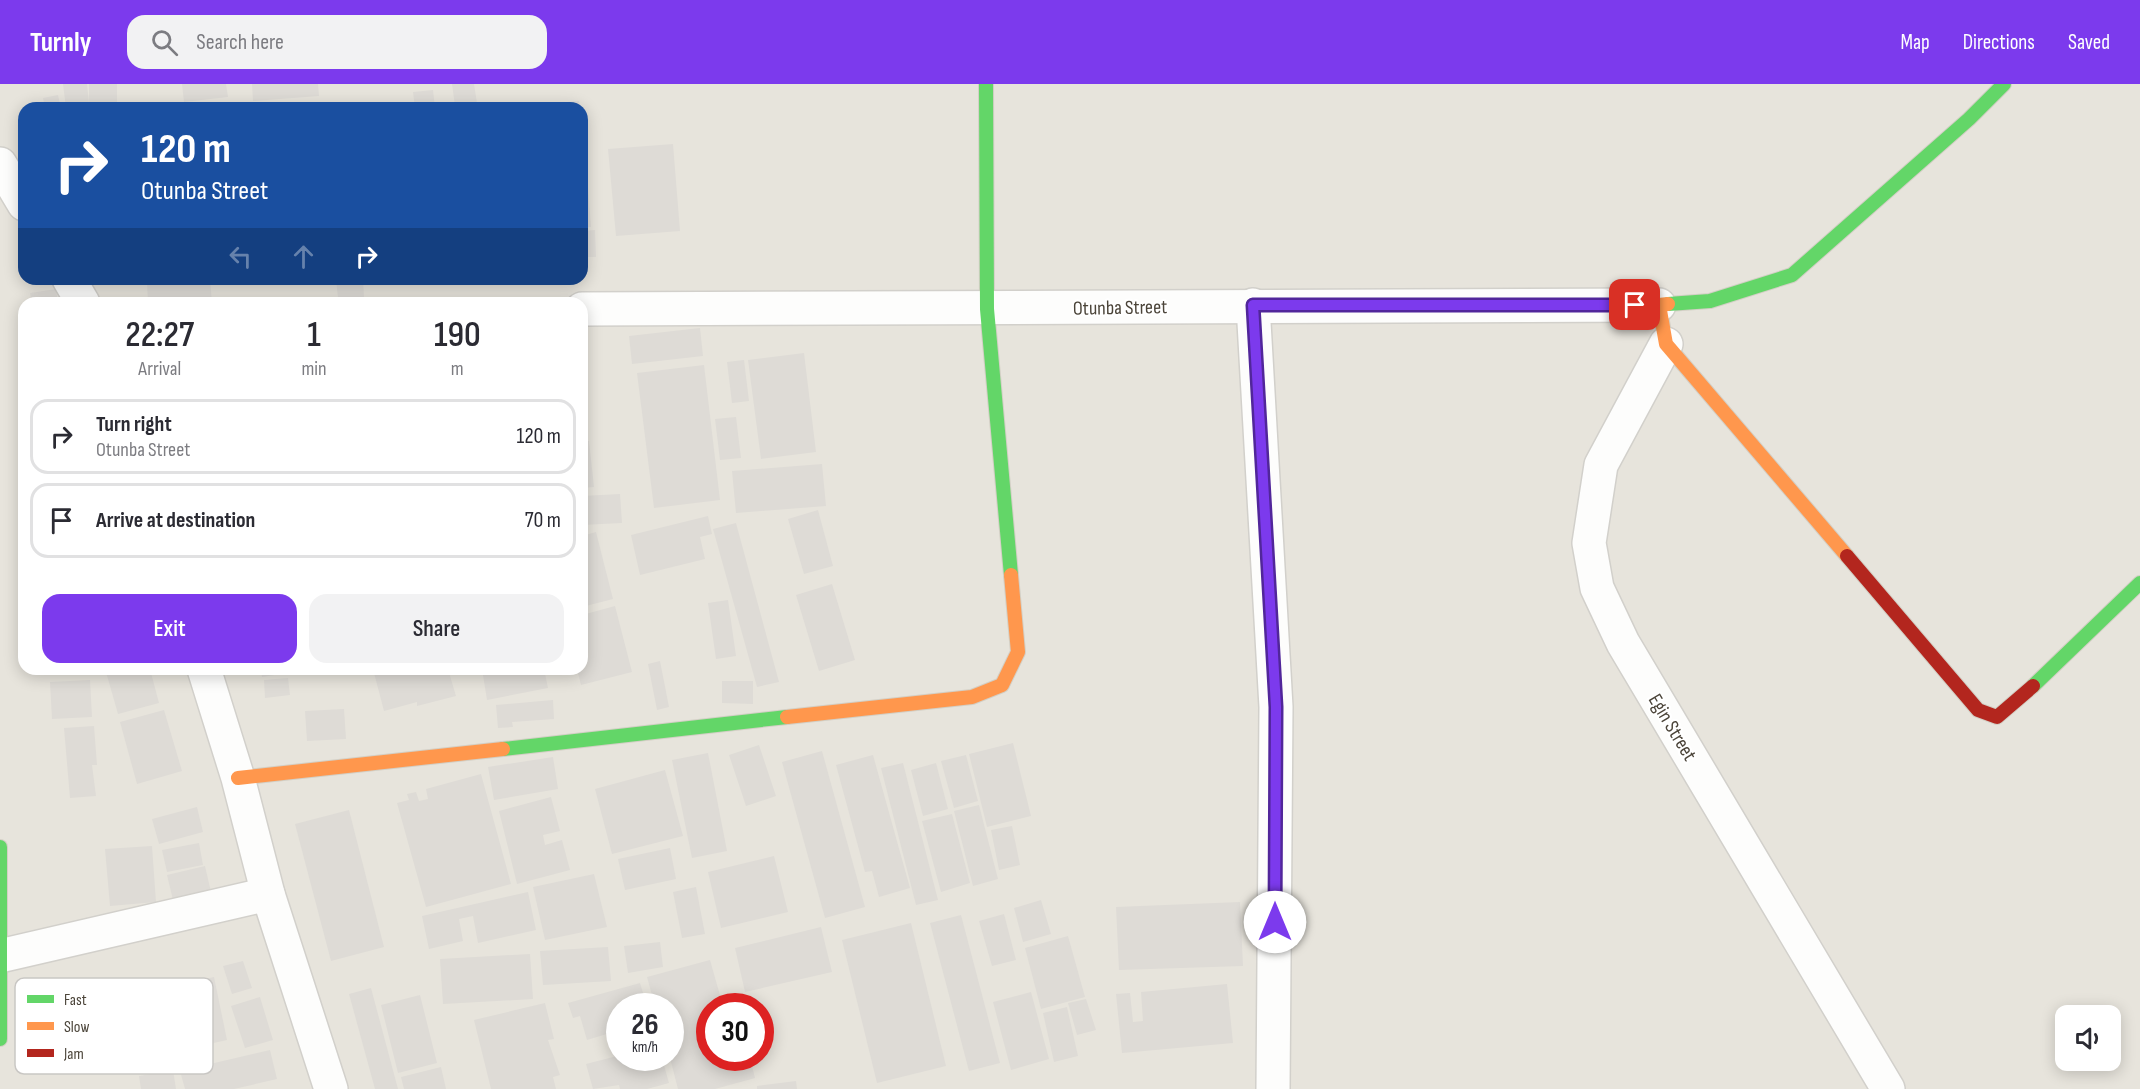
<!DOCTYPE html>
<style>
:root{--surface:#fff;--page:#f2f2f3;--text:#2b2b33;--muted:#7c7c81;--line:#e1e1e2;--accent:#7c3aed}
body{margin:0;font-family:"Sofia Sans Condensed",sans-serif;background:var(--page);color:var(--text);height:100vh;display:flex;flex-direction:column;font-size:22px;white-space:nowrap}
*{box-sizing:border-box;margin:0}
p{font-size:20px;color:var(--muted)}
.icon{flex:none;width:33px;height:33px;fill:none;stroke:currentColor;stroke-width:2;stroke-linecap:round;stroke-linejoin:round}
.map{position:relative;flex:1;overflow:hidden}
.drawer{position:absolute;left:18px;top:213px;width:570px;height:378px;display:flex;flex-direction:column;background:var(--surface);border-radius:18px;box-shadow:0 3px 15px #0003}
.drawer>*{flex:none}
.hud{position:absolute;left:18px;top:18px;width:570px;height:183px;border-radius:18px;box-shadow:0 3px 15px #0003;background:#1a4fa0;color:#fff;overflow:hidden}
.buttons{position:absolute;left:2055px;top:921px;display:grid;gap:12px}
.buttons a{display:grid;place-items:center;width:66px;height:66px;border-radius:12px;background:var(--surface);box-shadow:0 3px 15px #0003;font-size:30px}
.speed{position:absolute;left:606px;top:909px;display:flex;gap:12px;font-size:30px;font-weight:700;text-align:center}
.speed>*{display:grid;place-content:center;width:78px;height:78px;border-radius:50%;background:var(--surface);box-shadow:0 3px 15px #0003;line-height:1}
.speed small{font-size:15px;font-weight:400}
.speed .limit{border:9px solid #d22;background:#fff;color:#111}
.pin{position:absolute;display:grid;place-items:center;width:51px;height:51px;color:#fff;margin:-26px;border-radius:12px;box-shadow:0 3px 9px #0006}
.me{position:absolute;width:66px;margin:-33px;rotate:0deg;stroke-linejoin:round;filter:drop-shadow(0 0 4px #0008)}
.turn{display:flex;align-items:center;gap:21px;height:126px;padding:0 24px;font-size:27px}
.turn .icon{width:78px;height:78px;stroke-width:2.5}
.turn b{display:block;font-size:42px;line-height:51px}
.lanes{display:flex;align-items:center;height:57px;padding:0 24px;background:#0003;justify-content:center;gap:30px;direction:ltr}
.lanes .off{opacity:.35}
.eta{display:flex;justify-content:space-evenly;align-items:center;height:102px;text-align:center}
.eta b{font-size:36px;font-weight:600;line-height:42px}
.action{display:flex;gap:12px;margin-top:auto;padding:12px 24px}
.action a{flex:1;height:69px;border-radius:18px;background:var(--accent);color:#fff;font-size:24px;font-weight:600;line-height:69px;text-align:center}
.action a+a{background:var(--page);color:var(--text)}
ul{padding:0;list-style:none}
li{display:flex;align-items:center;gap:18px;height:75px;margin:0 12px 9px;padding:0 12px;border:3px solid var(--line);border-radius:18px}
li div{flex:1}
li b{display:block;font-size:22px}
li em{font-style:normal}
header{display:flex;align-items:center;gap:36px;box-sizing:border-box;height:84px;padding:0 30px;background:var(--accent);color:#fff}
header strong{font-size:28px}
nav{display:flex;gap:33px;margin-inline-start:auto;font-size:21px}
.search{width:420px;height:54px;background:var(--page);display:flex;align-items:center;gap:15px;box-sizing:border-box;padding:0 21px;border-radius:18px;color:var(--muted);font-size:22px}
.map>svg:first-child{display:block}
</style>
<header>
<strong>Turnly</strong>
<div class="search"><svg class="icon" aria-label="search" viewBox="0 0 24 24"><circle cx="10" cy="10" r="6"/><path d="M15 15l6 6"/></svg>Search here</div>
<nav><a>Map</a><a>Directions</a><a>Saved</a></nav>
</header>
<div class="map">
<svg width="2140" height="1005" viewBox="0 0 2140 1005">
<rect width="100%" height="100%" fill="#f4f2ee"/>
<path fill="#e7e4dc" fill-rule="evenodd" d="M0 0H2140V1005H0ZM24 24H582V195H24ZM24 219H582V585H24ZM620 922H670V974H620ZM710 922H760V974H710ZM2066 932H2110V976H2066Z"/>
<g fill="#dedbd6">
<path d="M63 0H87L89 19V0H117V20H89V24H66Z"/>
<path d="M182 0H226L228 13 184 18Z"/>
<path d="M252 0H318L319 12 253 17Z"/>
<path d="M452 0H474L477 19 455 22Z"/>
<path d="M433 6 435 24H415L413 8Z"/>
<path d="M58 11 61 24H45L43 14Z"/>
<path d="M579 17 580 24H558L557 19Z"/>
<path d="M554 18V24H531V20Z"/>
<path d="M673 60 680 147 616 152 608 65Z"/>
<path d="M588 104 591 143H582V105Z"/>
<path d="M595 146 596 173H582V147Z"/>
<path d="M210 195 212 219H148L147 198Z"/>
<path d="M336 195H363L364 213 338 214Z"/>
<path d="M56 205 58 219H32L30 209Z"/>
<path d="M700 244 703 272 632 280 629 252Z"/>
<path d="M804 269 816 368 761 375 748 276Z"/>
<path d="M744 276 749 317 732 319 727 278Z"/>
<path d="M704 281 720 416 654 424 637 289Z"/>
<path d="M582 304 587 335H582Z"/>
<path d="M736 333 741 374 720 376 715 335Z"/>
<path d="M582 357H589L594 403 582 404Z"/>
<path d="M822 380 826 422 736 429 732 387Z"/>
<path d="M620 410 622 439 582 441V412Z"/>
<path d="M818 426 833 482 804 490 788 435Z"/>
<path d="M708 432 712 450 700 453 705 475 640 491 631 451Z"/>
<path d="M736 439 779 598 757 603 713 445Z"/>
<path d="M596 448 613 515 582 523V452Z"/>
<path d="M832 500 855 576 819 587 796 511Z"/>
<path d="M728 516 736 572 716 575 708 519Z"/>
<path d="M615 522 632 588 581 601 577 585H582V531Z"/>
<path d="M660 577 669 623 657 626 648 580Z"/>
<path d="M116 585H150L159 619 118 630 106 588Z"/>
<path d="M261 585H286L287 589 262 593Z"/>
<path d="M373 585H448L456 612 417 622V618L384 627Z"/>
<path d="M482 585H544L548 604 487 616Z"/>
<path d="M288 594 290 611 265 614 264 596Z"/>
<path d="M90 596 92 633 52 635 50 598Z"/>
<path d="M722 597H753V620L722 619Z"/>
<path d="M553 616 554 635 512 638 513 643 498 644 496 621Z"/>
<path d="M344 625 346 655 307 657 305 627Z"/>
<path d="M164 626 182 687 137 700 120 638Z"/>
<path d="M94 642 97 681H92L96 712 70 714 64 644Z"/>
<path d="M1013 659 1031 732 987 743 969 670Z"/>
<path d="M759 661 776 712 746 722 729 671Z"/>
<path d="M822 667 865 823 825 834 782 678Z"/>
<path d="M708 669 727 767 692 774 672 676Z"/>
<path d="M873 671 910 804 879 813 872 787 865 788 836 681Z"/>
<path d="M966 671 978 717 954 724 941 677Z"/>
<path d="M553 673 558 705 494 716 488 683Z"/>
<path d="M903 679 938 816 916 821 881 684Z"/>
<path d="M936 679 948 725 923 732 911 686Z"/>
<path d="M665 686 683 752 612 770 595 705Z"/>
<path d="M481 690 511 800 426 823 397 719 409 716 407 710 416 708 419 717 428 715 426 705Z"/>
<path d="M551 713 560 747 543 751 545 761 562 756 570 786 517 800 499 727Z"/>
<path d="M979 721 998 795 973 802 954 727Z"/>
<path d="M197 723 203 748 159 760 152 735Z"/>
<path d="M349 726 384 863 331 877 295 740Z"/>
<path d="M952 730 970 799 941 808 922 737Z"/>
<path d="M1012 742 1020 781 999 786 991 746Z"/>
<path d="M199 759 203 781 167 788 162 766Z"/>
<path d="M152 762 156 818 110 822 105 765Z"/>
<path d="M670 764 676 795 625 806 618 775Z"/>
<path d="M774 772 788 828 721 844 708 788Z"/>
<path d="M205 782 211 808 173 816 167 791Z"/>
<path d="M594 790 607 843 545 856 533 803Z"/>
<path d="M696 803 705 850 682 854 673 808Z"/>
<path d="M528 808 536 846 478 859 473 832 459 835 463 857 429 865 422 832Z"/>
<path d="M1041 816 1051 850 1023 858 1014 824Z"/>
<path d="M1240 818 1243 882 1119 886 1116 823Z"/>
<path d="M1004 830 1016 876 992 882 979 837Z"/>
<path d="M961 831 1000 979 969 987 930 839Z"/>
<path d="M911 839 946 982 877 999 842 856Z"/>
<path d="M821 843 832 888 745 908 735 864Z"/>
<path d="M1068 852 1085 913 1041 925 1025 864Z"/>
<path d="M660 858 663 883 628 889 624 862Z"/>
<path d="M608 863 611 897 543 901 540 867Z"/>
<path d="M530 870 533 915 443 920 440 875Z"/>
<path d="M710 876 723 922H710V974H750L755 994 715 1005H678L670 974V922H655L647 893Z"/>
<path d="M243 877 252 904 232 910 223 882Z"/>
<path d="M214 893 227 956 182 966 168 903Z"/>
<path d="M640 899 647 922H620V974H662L669 999 647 1005H620L619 1001 593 1005 586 980 617 972 610 949 587 956 580 932 573 934 568 919Z"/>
<path d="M1227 900 1233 959 1122 969 1116 910 1130 909 1133 938 1143 937 1141 908Z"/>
<path d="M371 904 398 1005H375L349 910Z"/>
<path d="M1031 908 1049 975 1011 986 993 918Z"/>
<path d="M420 911 437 979 398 989 381 921Z"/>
<path d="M260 913 273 956 245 964 231 922Z"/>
<path d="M1086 915 1096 946 1077 951 1068 919Z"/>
<path d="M545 919 554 955 548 956 560 991 553 993 556 1005H491L474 936Z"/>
<path d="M1067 923 1078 972 1054 978 1043 929Z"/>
<path d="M270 966 277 995 234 1005H185L180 987Z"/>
<path d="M441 983 446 1005H404L401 993Z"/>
<path d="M173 986 176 1005H141L139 992Z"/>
<path d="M796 997 797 1005H757V1002Z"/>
</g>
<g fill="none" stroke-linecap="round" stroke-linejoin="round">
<g stroke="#d2d0cb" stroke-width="36">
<g id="street">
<path d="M0 80 24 120"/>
<path d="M69 195 83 219"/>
<path d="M1253 221 1276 623 1273 1005"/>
<path d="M582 225 1659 221"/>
<path d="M1666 260 1601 381 1589 459 1597 504 1623 559 1888 1005"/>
<path d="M204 585 238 694 268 810 331 1005"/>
<path d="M0 872 268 810"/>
</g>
</g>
<g stroke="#d3cfc5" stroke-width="16">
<g id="fast">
<path d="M986 0 987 225 1011 491"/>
<path d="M1668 220 1710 217 1792 191 1969 35 2004 0"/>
<path d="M2033 602 2140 499"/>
<path d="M503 665 787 633"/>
<path d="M0 763V955"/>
</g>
</g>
<g stroke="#d3cfc5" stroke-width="16">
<g id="slow">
<path d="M1668 220 1659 221 1666 260 1847 472"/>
<path d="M787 633 972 613 1002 601 1018 568 1011 491"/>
<path d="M238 694 503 665"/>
</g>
</g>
<g stroke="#d3cfc5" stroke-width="16">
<path id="jam" d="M1847 472 1978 626 1997 633 2033 602"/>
</g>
<use href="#street" stroke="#fdfdfc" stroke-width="33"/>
<use href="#fast" stroke="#63d668" stroke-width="14"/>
<use href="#slow" stroke="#ff974d" stroke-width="14"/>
<use href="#jam" stroke="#b3261e" stroke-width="14"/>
</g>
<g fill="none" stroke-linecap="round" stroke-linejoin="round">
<g stroke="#51269a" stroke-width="15">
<path id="route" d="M1275 838 1276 623 1253 221H1635"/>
</g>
<use href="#route" stroke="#7c3aed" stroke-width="10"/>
</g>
<g text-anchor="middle" stroke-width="4.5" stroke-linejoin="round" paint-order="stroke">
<g font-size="20" fill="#4b4439" stroke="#fff">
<text transform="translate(1120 223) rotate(-1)" y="7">Otunba Street</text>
<text transform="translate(1673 643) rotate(59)" y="7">Egin Street</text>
</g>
</g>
<rect x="15" y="894" width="198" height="96" rx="9" fill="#fff" stroke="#c9c7c4" stroke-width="1.5"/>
<rect x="27" y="911" width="27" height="8" fill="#63d668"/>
<rect x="27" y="938" width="27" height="8" fill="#ff974d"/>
<rect x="27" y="965" width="27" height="8" fill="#b3261e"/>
<g font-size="16" fill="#4b4439">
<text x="64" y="921">Fast</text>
<text x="64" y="948">Slow</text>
<text x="64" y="975">Jam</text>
</g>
</svg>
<div class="buttons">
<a><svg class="icon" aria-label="sound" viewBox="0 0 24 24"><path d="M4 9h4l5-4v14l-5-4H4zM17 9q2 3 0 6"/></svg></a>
</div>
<div class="speed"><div>26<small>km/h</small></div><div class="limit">30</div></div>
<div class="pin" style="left:1635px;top:221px;background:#d93025"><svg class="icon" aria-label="arrive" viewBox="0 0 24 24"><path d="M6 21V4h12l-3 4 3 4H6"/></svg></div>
<svg class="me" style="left:1275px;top:838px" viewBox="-20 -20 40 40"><circle r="19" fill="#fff"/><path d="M0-13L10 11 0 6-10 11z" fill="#7c3aed"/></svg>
<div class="hud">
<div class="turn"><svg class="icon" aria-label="right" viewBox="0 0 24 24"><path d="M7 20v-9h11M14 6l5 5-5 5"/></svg><div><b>120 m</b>Otunba Street</div></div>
<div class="lanes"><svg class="icon off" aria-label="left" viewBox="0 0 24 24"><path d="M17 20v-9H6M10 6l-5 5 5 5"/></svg><svg class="icon off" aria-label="ahead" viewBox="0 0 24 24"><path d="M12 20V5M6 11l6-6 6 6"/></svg><svg class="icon" aria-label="right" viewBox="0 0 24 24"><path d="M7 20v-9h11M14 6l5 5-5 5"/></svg></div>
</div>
<section class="drawer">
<div class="eta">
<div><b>22:27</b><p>Arrival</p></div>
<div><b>1</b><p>min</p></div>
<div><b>190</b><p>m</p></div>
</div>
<ul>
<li><svg class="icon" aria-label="right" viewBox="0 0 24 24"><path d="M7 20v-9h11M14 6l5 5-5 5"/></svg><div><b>Turn right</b><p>Otunba Street</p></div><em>120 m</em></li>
<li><svg class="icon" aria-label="arrive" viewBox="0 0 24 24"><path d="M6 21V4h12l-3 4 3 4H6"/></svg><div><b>Arrive at destination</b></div><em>70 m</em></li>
</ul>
<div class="action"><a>Exit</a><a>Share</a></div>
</section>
</div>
